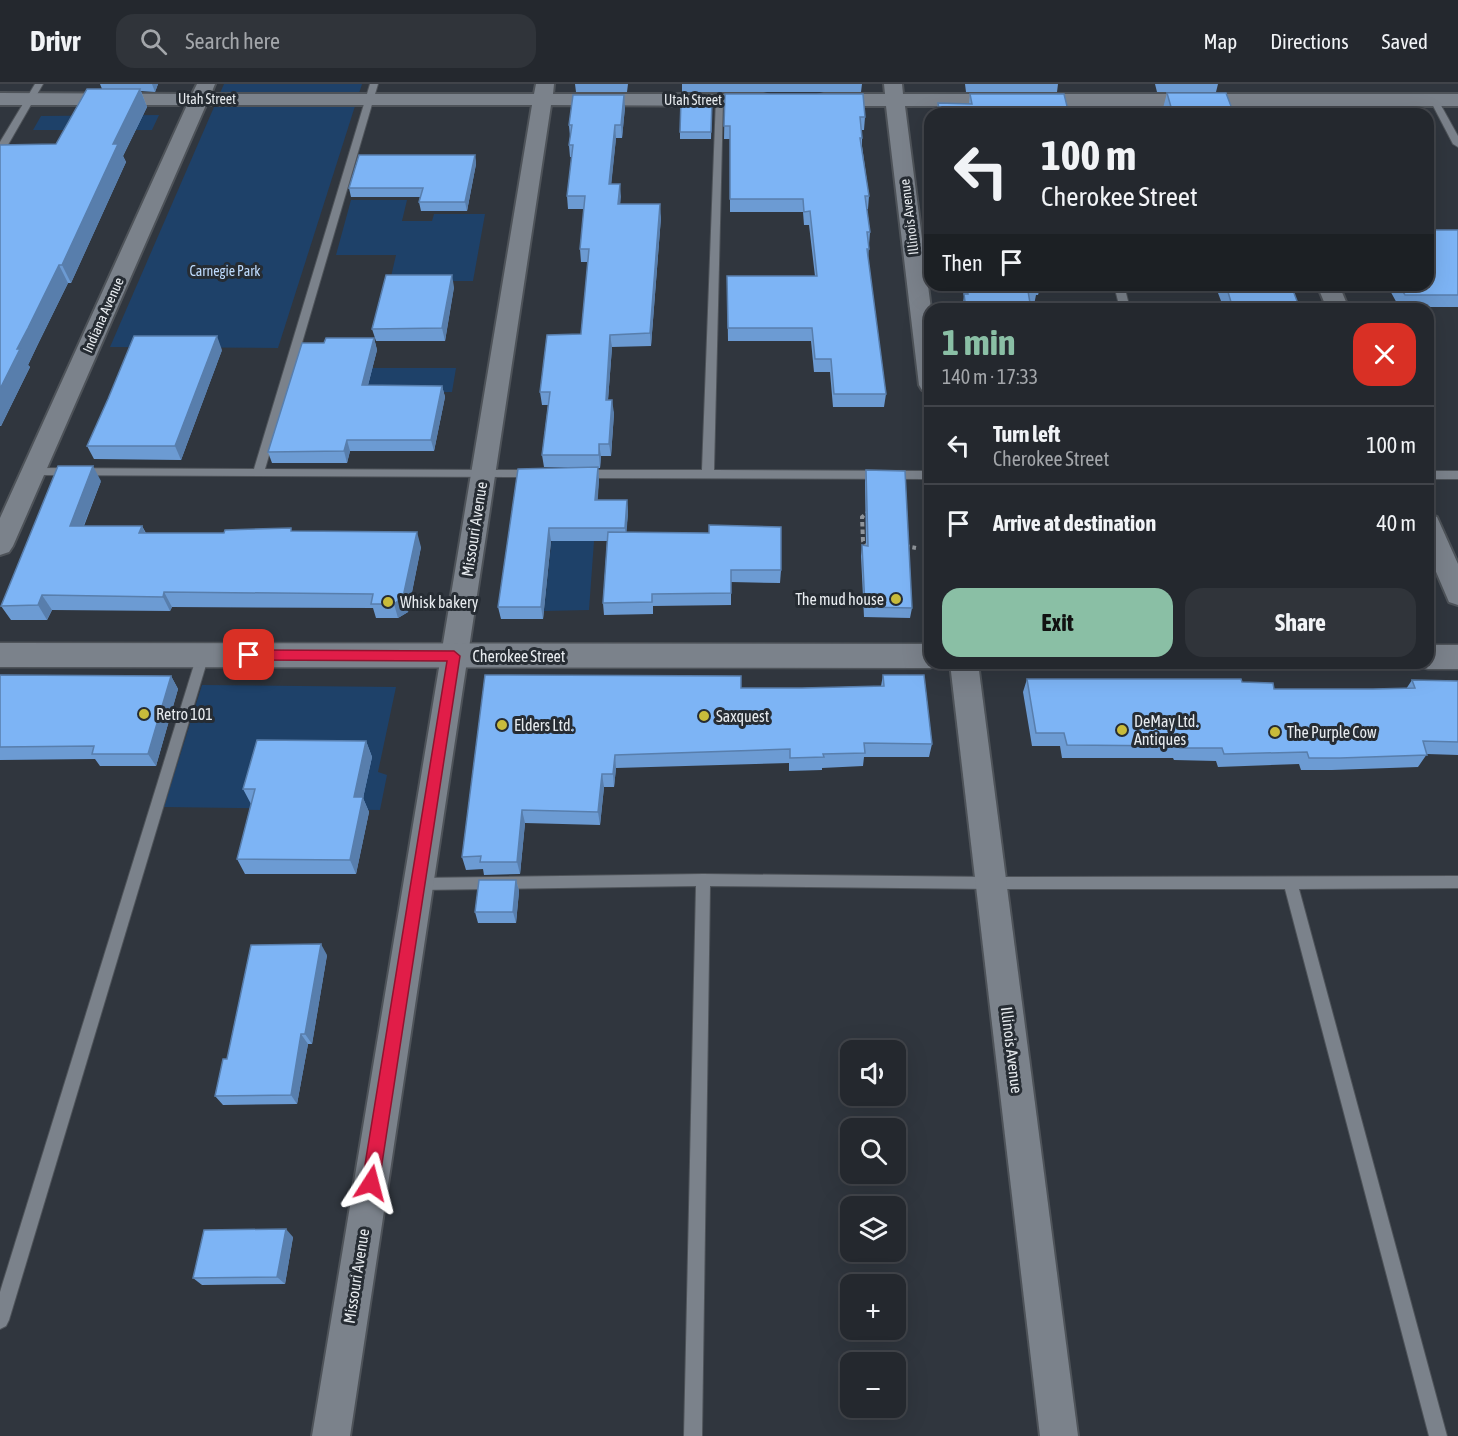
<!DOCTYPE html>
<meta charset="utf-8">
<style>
:root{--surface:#24282e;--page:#30343a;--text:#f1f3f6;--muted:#a3a6aa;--line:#41444a;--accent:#8abfa5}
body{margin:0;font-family:"Asap Condensed",sans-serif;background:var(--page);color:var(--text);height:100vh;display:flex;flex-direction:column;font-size:22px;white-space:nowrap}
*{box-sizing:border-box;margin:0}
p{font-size:20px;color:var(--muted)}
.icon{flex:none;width:33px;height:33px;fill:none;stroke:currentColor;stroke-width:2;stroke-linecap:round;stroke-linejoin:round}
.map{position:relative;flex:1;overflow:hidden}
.drawer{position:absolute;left:924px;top:219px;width:510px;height:366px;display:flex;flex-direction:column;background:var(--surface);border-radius:18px;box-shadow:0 6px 24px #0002,0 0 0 2px var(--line)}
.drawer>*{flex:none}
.banner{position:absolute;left:924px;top:24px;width:510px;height:183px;border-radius:18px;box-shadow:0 6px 24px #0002,0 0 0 2px var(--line);background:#24282e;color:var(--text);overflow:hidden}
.tools{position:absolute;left:840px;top:956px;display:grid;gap:12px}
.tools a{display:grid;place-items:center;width:66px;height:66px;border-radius:12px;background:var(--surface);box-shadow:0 6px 24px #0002,0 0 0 2px var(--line);font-size:30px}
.pin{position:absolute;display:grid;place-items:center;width:51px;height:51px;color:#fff;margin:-26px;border-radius:12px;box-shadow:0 3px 9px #0006}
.me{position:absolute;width:66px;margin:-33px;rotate:9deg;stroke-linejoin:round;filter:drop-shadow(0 0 4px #0008)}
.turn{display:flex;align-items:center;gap:21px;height:126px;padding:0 18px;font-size:27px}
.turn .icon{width:78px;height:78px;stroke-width:2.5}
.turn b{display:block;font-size:42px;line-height:51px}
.then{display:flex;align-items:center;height:57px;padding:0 18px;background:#0003;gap:12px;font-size:22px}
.round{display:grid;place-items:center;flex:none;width:63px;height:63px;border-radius:18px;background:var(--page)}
.headline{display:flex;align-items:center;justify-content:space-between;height:102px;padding:0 18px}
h1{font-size:36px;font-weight:700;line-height:45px;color:var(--accent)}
.button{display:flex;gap:12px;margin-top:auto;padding:12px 18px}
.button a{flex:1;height:69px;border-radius:18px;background:var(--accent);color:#111;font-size:24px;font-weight:700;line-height:69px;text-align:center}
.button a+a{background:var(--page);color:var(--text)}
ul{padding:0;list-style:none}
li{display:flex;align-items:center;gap:18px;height:78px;padding:0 18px;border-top:2px solid var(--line)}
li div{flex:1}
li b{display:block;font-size:22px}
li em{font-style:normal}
header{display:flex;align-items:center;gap:36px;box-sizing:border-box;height:84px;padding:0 30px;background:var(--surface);border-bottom:2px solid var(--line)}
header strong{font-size:28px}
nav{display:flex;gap:33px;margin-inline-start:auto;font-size:21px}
.search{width:420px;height:54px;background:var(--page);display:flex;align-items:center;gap:15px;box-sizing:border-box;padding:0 21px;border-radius:18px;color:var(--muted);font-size:22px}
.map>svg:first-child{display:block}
</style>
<header>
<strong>Drivr</strong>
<div class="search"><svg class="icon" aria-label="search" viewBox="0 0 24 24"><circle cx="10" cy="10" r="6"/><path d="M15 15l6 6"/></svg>Search here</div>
<nav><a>Map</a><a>Directions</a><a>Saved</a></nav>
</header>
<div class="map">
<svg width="1458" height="1352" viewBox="0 0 1458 1352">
<rect width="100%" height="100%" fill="#30363e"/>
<g fill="#1e4169">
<path d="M224 0H362L278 264 110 263Z"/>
<path d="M159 31 152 46H33L41 32Z"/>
<path d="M351 116H407L402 137H432L434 130H485L473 197H390L396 171H336Z"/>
<path d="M361 284H456L452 308 355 309Z"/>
<path d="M552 452 594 457 589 526 544 527Z"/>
<path d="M202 601 396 603 378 688 387 691 380 726 164 723Z"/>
</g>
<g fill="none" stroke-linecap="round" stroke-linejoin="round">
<g stroke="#4e5359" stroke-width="2">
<g id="service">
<path d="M35 0H43L5 66 0 69V58Z"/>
<path d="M370 0H378L265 385 535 386 541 390 539 393 29 391V385L33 384 254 385Z"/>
<path d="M1068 13 1072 16 1075 30H1067L1064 16Z"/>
<path d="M1434 13 1438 16 1458 52V63L1453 60 1430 16Z"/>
<path d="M716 14 723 16 714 386 930 387V395L581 394 575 390 581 386H702Z"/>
<path d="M1114 201H1124L1130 225H1120Z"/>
<rect x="1428" y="387" width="30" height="8"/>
<path d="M203 566 209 571 9 1236 6 1242 0 1245V1208L197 571Z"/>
<path d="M703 790 991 793 1458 792V804L1299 805 1447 1352H1429L1285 805H991L710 802 702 1352H684L696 802 418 806 413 804 411 800 413 796 418 794Z"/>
</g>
</g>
<g stroke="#4e5359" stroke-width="4">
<g id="minor">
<path d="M197 0H215L211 10H534L536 0H554L553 10H763L770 12 772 16 770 20 763 22 551 21 350 1352H312L532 21H206L13 462 9 468 0 471V434L187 21H0V9L192 10Z"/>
<path d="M884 0H902L903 10H1458V22H905L931 225 930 308 922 306 919 301 886 22H824L817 20 815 16 817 12 824 10H885Z"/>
<path d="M1317 201H1339L1349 225H1327Z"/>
<path d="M1428 430 1437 433 1458 480V521L1449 518 1428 469Z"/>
<path d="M950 579H978L1078 1352H1040Z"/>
</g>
</g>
<g stroke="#4e5359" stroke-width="3">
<g id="tertiary">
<path d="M0 559 930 560V579H942L930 584 0 583Z"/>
<path d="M1428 561H1458V585H1428L1417 582 1416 579H1428Z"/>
</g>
</g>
<g stroke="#90959b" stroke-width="4" stroke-dasharray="4.5 3" stroke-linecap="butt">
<path d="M870 427 862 433 863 457 866 461H870"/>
<path d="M905 462 916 464"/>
</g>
<use href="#service" fill="#7b828b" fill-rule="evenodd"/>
<use href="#minor" fill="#7b828b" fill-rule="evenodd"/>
<use href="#tertiary" fill="#7b828b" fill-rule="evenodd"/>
</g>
<g fill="#6c9bd3">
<path d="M100 0H158L155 8 141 7 147 23 123 72 126 78 71 199H68L37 262 28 281 30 283 1 342H0V61L56 60 102 5Z"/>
<path d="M575 0H628L627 8H576Z"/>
<path d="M682 0H862L861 8H682Z"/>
<path d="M965 0H1058L1057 8H966Z"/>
<path d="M1155 0H1218L1216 8H1157Z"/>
<path d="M1167 9 1234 30H1165L1163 24Z"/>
<path d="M725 10 865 33 864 46H861L862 54V62L869 112 868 125H867L870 148 868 175 886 310 884 323H833L830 288H814L811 257H728L727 192H815L809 141H804L803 128H730V55H724Z"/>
<path d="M970 10 1069 30H937L938 19 969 20Z"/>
<path d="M712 16 711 55H680V48Z"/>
<path d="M625 23 622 54H616L611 100H620V120L661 133 651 262 612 263 608 316 614 329 611 372H601L600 384H598L599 396 597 416H627L628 429 626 448 781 486 780 499 731 498V521L653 522V530L604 531 603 519 607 457H551L543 535H501L498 523 588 383H544L542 371 548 321H542L540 308 581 250 588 178H581L580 165 584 125H568L567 112 572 73H570L569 61 570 53 569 41Z"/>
<path d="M475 71 476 80 467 127H421L419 118 420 113H351L349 104Z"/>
<path d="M1435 146H1458V223H1399L1387 201H1428Z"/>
<path d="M962 201H1041L1038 211H1036L1034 221H1030L1031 225H962L964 212Z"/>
<path d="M1204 201H1291L1300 225H1224L1218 209H1206Z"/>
<path d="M454 203 445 257H376L372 245Z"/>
<path d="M374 254 377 266 368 301 442 302 445 313 434 367H350L347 379H272L268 368 324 259Z"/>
<path d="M222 266 181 376 94 375 87 362Z"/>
<path d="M866 386 912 524 910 534 864 533 861 472 862 461 866 462 865 398Z"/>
<path d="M101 397 84 442H142L146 449H224L292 447 421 463 408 528 398 534H376L373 524 172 523 170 527 52 526 47 536H11L1 522Z"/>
<path d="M0 591 171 592 178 605 156 682H100L95 675 0 676Z"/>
<path d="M485 591 741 604H802L881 602 883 591 932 660 929 673H864L863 682 822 684V686L789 687V679L616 684 614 703H604L600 741 525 739 520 790 484 791 483 785 466 786 462 773Z"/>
<path d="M1027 595 1242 598 1274 605H1406L1412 596 1458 597V671L1427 670 1418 683 1332 686H1301L1299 680 1218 683 1216 677 1174 676 1173 674H1062L1060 662H1032L1023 608Z"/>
<path d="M366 657 372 673 363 714 369 728 356 790H245L237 775 251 720 243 705Z"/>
<path d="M516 796 519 807 516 839H478L475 828Z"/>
<path d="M327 871 312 960H308L297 1020 223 1021 215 1012 227 975Z"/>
<path d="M293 1153 285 1200 202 1201 193 1194Z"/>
</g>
<g fill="#587eac">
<path d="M152 0H158L155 8Z"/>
<path d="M140 5 147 23 123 72 126 78 71 199 62 181 113 60Z"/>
<path d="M624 11 625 23 622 54 621 41Z"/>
<path d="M615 41 616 54 610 113 609 100Z"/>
<path d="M475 71 476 80 467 127 465 118Z"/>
<path d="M620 100 621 113 619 133 618 120Z"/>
<path d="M660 120 661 133 651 262 650 249Z"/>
<path d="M59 181 68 199 37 262 28 281 30 283 1 342 0 341V305L17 265Z"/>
<path d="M452 191 454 203 445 257 442 244Z"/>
<path d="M610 251 612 263 607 329 606 316Z"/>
<path d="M217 252 222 266 181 376 175 362Z"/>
<path d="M374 254 377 266 365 313 362 301Z"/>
<path d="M442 302 445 313 434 367 431 356Z"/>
<path d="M612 316 614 329 611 372 609 360Z"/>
<path d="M347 356 350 367 347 379 344 367Z"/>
<path d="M599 360 601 372 600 384 599 371Z"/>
<path d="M93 382 101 397 78 456 70 442Z"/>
<path d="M598 383 599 396 597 428 595 416Z"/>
<path d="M627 416 628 429 626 456 625 444Z"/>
<path d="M142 442 149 457 139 449Z"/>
<path d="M549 444 551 457 543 535 541 523Z"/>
<path d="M417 448 421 463 408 528 398 534 394 520Z"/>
<path d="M164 508 172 523 170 527 163 513Z"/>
<path d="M42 511 52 526 47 536 38 521Z"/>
<path d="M171 592 178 605 156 682 148 670Z"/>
<path d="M366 657 372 673 363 714 369 728 356 790 350 776 354 713Z"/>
<path d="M615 671 616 684 614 703 613 690Z"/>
<path d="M602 690 604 703 600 741 598 728Z"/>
<path d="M522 726 525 739 520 790 517 778Z"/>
<path d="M516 796 519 807 516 839 513 828Z"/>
<path d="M321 860 327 871 312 960 305 950Z"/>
<path d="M301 950 308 960 297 1020 291 1011Z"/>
<path d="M286 1145 293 1153 285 1200 277 1193Z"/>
</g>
<g fill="#7db4f5" stroke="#587eac" stroke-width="1.5">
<path d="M87 5H140L113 60H118L62 181H59L28 244 17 265H20L0 305V61L56 60Z"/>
<path d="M1167 9H1226L1234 30H1173Z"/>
<path d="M725 10H863L865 33H860L862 54H860L869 112H865L870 148H867L869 165H867L886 310H834L831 275H815L812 244H728L727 192H817L810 127 804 128 803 115H730V42H724Z"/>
<path d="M970 10H1064L1069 30H940L938 19 972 20Z"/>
<path d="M573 11H624L621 41H615L609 100H620L618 120H660L650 249 610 251 606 316H612L609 360H599V371H542L550 308H540L547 251 581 250 589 165H580L585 112H567L573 61H569L572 41H569Z"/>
<path d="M681 16H712L711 48H680Z"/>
<path d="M359 71H475L465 118H419L423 104H349Z"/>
<path d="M1428 133 1435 146H1458V211H1405L1399 201H1428Z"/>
<path d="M386 191H452L442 244 372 245Z"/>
<path d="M966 201H1036L1037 208 1028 207 1031 225H966L964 210H968Z"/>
<path d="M1226 201H1291L1300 225H1233Z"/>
<path d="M134 252H217L175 362H87L108 315Z"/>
<path d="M326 254H374L362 301 442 302 431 356H347L344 367 268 368 302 259H324Z"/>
<path d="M58 382H93L70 442H142L139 449H224L225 446 291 444V447L417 448 403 513 394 520H371L373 510 164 508 163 513 42 511 38 521 1 522Z"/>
<path d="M598 383 595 416H627L625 444H549L541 523H498L518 385Z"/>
<path d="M866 386 905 387 912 524 865 523 862 461 868 462Z"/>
<path d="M709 441 781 443V486H731V509L652 510V518L603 519 608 448 709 449Z"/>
<path d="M0 591 171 592 148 670H92L94 662 0 663Z"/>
<path d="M485 591 741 592V604H802L884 602 883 591H924L932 660 864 659 865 669 823 670 824 673 790 674V665L615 671 613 690H602L598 728 522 726 517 778H480L481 772 462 773Z"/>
<path d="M1027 595H1241L1242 598 1273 599 1274 605H1373L1415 604 1412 596 1458 597V658L1423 657 1427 671 1340 674H1309L1307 668 1224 670 1222 664H1180L1179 662 1067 661 1064 649H1036Z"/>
<path d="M257 656 366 657 354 713H363L350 776 237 775 255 705H243Z"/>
<path d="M479 796H516L513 828H475Z"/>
<path d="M321 860 305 950H301L291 1011 215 1012 223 975H227L251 861Z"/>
<path d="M286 1145 277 1193 193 1194 204 1146Z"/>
</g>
<path fill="#e11d48" stroke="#92132f" stroke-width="1.5" d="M249 566 454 567 460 572 379 1099 377 1105 371 1108 365 1105 362 1099 447 577 249 576 242 571Z"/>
<g fill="#c8bb3b" stroke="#262c33" stroke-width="2">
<circle cx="896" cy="515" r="6"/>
<circle cx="388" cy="518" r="6"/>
<circle cx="144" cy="630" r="6"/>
<circle cx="704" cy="632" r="6"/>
<circle cx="502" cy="641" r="6"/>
<circle cx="1122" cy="646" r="6"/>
<circle cx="1275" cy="648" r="6"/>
</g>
<g text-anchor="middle" stroke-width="6" stroke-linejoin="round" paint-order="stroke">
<g font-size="14" fill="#e7ebef" stroke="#262c33">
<text x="207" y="20">Utah Street</text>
<text x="693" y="21">Utah Street</text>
<text transform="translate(909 133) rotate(-97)" y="5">Illinois Avenue</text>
<text transform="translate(103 231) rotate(-66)" y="5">Indiana Avenue</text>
</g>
<g font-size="14" fill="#bfdbfd" stroke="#262c33">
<text x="225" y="192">Carnegie Park</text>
</g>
<g font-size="16" fill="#e7ebef" stroke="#262c33">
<text transform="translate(474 445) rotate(-81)" y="6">Missouri Avenue</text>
<text x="519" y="578">Cherokee Street</text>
<text transform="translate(1012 966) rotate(83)" y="6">Illinois Avenue</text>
<text transform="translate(356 1192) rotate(-81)" y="6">Missouri Avenue</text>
</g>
<g font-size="16" fill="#e7ebef" stroke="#262c33" text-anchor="start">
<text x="884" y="521" text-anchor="end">The mud house</text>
<text x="400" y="524">Whisk bakery</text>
<text x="156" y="636">Retro 101</text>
<text x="716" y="638">Saxquest</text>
<text x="1134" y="643">DeMay Ltd.<tspan x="1134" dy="18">Antiques</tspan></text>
<text x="514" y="647">Elders Ltd.</text>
<text x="1287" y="654">The Purple Cow</text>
</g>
</g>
</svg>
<div class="tools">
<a><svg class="icon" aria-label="sound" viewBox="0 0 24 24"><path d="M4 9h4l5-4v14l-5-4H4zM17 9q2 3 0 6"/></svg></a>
<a><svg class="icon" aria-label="search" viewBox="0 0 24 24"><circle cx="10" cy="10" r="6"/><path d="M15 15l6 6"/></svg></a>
<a><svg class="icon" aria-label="layers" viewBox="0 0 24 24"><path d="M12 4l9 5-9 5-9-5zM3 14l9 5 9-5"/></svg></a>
<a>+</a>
<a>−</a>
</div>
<div class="pin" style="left:249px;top:571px;background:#d93025"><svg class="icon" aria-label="arrive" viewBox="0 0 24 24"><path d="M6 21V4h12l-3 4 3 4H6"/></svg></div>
<svg class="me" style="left:371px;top:1099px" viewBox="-20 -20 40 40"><path d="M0-17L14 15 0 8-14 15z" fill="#e11d48" stroke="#fff" stroke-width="4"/></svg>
<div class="banner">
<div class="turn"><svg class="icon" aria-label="left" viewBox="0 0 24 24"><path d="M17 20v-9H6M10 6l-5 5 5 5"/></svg><div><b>100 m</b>Cherokee Street</div></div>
<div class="then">Then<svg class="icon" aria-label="arrive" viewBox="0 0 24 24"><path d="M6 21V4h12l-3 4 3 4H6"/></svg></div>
</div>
<section class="drawer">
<div class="headline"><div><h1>1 min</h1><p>140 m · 17:33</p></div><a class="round" style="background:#d93025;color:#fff"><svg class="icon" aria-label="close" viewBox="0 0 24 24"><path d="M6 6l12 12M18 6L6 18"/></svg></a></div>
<ul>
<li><svg class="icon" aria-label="left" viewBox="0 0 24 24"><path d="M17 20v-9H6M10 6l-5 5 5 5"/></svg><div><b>Turn left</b><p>Cherokee Street</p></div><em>100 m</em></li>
<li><svg class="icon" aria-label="arrive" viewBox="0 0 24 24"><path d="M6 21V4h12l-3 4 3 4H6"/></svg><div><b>Arrive at destination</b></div><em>40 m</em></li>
</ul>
<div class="button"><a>Exit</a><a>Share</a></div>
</section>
</div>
